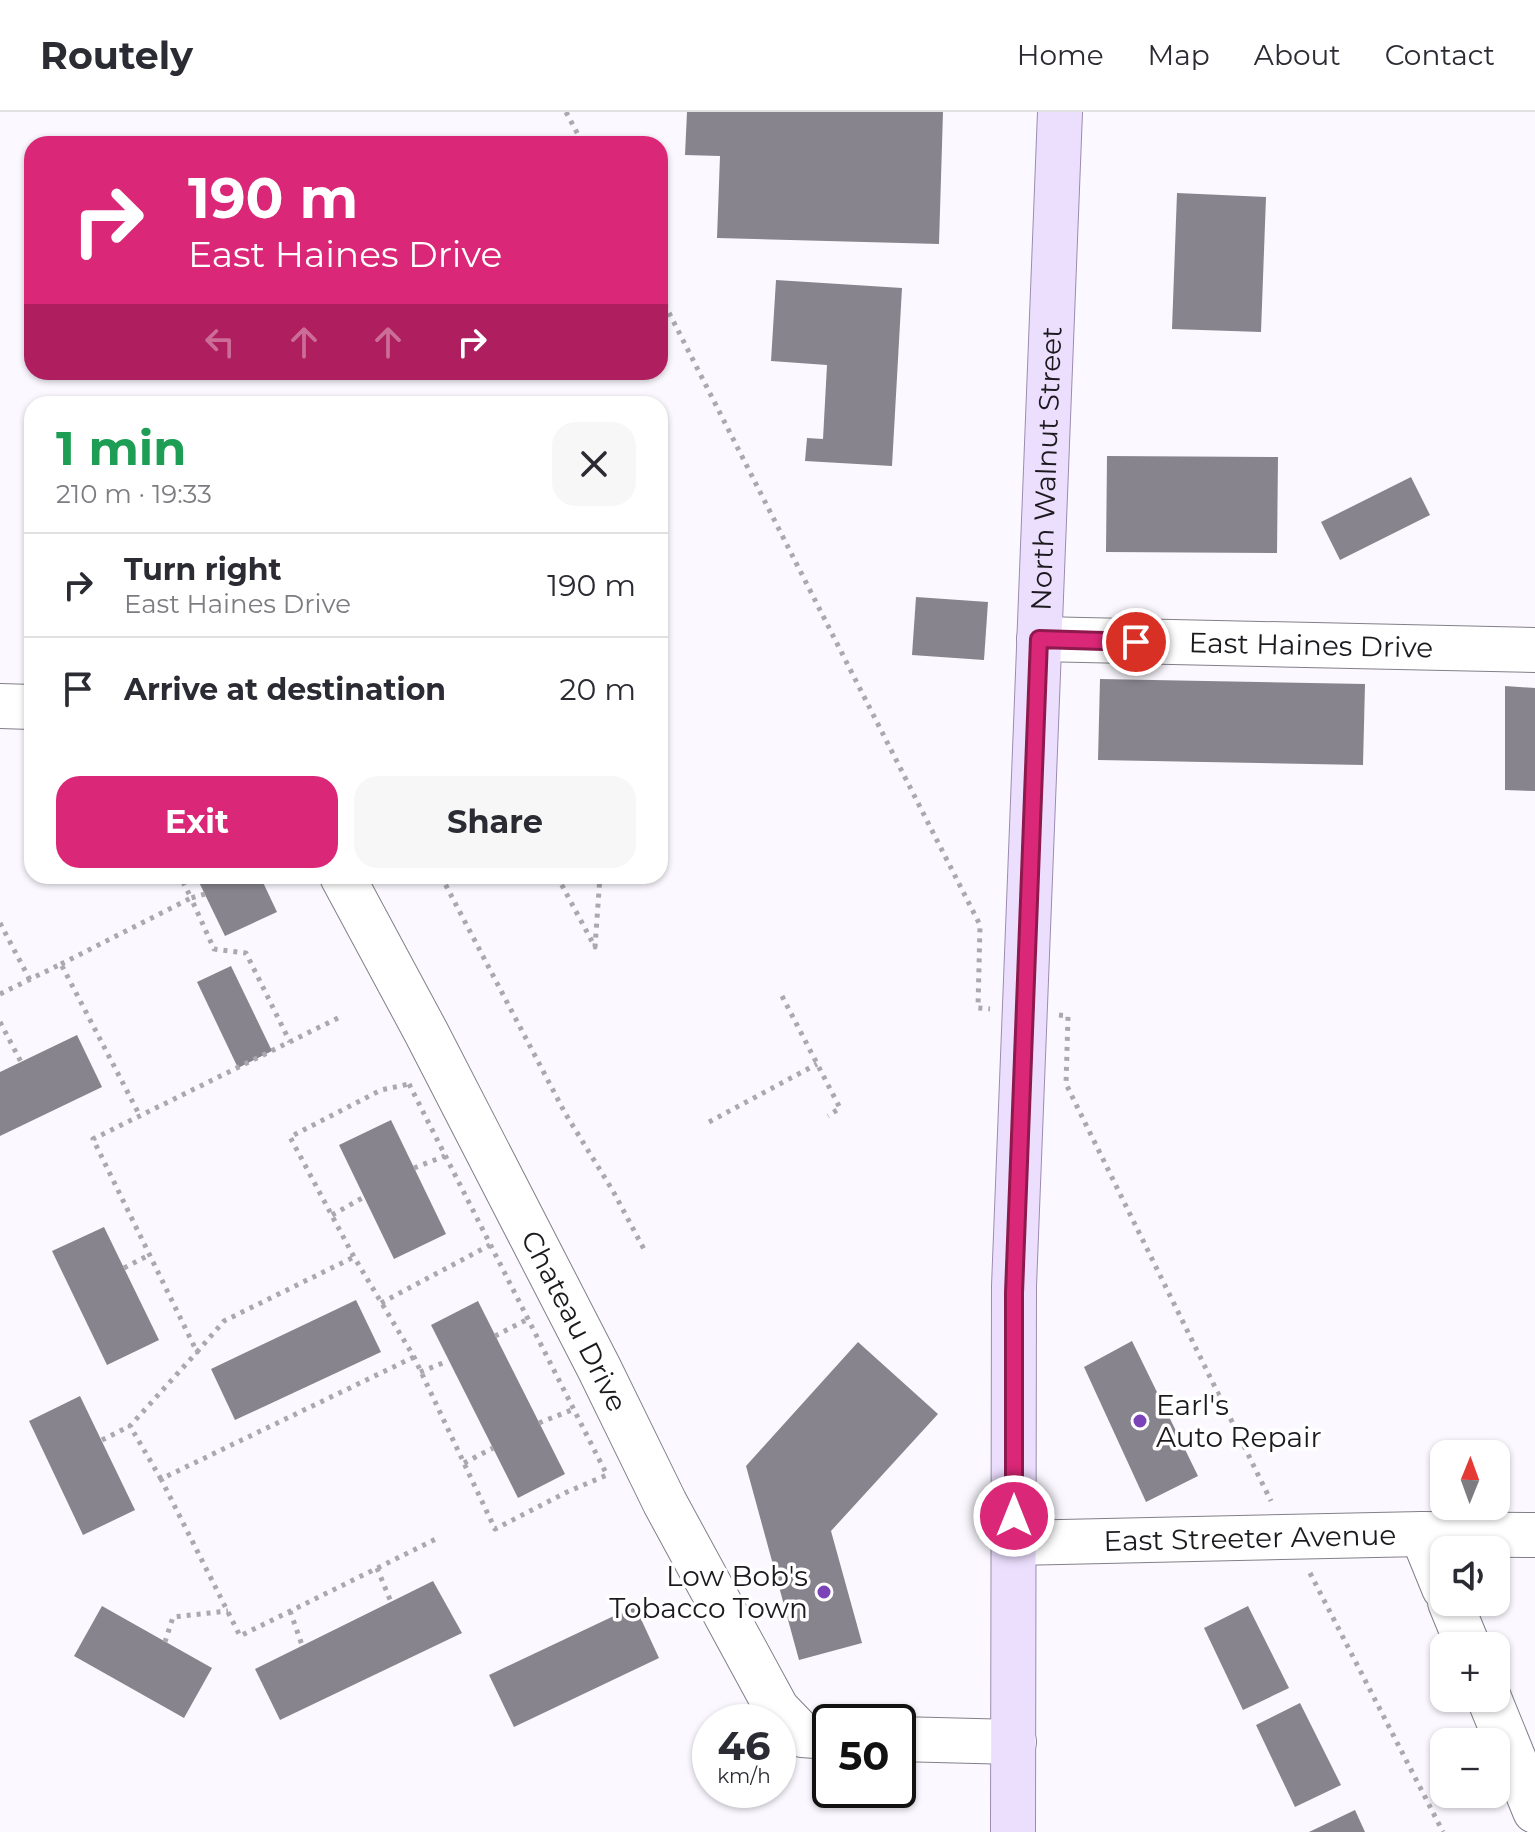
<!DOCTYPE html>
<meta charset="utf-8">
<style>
:root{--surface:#fff;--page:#f7f7f7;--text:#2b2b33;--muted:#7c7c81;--line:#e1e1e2;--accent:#db2777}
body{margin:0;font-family:Montserrat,sans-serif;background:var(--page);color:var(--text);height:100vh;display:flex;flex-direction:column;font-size:30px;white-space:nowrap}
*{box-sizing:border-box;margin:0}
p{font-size:26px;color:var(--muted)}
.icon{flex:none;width:44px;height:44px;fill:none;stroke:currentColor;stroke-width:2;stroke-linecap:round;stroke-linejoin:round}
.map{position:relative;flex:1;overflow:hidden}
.details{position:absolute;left:24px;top:284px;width:644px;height:488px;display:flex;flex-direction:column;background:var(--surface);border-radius:24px;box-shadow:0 2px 6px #0004}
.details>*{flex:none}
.banner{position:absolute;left:24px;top:24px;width:644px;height:244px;border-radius:24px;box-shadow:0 2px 6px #0004;background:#db2777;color:#fff;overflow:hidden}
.needle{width:52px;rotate:1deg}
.controls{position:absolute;left:1430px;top:1328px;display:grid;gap:16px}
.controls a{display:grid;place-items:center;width:80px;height:80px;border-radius:16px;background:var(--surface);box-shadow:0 2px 6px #0004;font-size:40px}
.speed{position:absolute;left:692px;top:1592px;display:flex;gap:16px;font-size:40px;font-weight:700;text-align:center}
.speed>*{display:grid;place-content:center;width:104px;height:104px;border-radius:50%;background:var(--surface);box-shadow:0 2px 6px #0004;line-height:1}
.speed small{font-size:20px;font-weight:400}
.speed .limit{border:4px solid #111;border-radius:12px;background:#fff;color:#111}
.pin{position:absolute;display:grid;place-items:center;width:68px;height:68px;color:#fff;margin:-34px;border:4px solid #fff;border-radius:50%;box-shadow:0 2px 8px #0007}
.me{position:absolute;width:88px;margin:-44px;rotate:0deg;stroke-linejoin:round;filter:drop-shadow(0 0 6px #0008)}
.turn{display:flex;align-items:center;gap:28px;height:168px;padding:0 32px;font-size:36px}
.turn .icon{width:104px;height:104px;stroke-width:2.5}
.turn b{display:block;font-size:56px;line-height:68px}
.lanes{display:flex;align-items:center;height:76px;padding:0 32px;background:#0003;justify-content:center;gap:40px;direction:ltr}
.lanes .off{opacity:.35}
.round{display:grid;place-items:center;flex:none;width:84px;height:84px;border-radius:24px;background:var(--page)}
.summary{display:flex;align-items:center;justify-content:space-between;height:136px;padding:0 32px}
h1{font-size:48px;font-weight:700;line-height:60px;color:#1e9e55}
.action{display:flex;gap:16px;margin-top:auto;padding:16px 32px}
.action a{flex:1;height:92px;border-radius:24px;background:var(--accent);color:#fff;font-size:32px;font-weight:700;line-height:92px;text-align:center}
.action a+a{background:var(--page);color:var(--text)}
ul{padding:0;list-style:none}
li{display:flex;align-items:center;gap:24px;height:104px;padding:0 32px;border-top:2px solid var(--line)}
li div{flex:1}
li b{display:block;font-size:30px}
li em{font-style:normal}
header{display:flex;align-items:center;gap:48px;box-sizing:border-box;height:112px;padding:0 40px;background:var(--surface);border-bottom:2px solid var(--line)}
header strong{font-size:38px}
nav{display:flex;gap:44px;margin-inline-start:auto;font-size:28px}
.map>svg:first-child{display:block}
</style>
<header>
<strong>Routely</strong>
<nav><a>Home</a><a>Map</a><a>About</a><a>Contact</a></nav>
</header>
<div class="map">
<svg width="1535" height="1720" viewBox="0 0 1535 1720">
<rect width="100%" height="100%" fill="#fbf9ff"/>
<g fill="#87848d">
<path d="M687 0H943L939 132 717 126 720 44 685 43Z"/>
<path d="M1177 81 1266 85 1261 220 1172 217Z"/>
<path d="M776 168 902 176 892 354 805 349 807 326 823 327 827 253 771 249Z"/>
<path d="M1107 344 1278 345 1277 441 1106 440Z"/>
<path d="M1411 365 1430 403 1340 448 1321 410Z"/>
<path d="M916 485 988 490 984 548 912 543Z"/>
<path d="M1100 567 1365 572 1363 653 1098 648Z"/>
<path d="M1505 574 1535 576V679L1505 678Z"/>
<path d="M196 764H260L277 800 225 824Z"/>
<path d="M231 854 272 939 238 956 197 870Z"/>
<path d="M77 923 102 975 0 1024V960Z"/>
<path d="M391 1008 446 1122 394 1147 339 1033Z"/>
<path d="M104 1115 159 1228 107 1253 52 1139Z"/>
<path d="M356 1188 381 1240 235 1308 211 1257Z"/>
<path d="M478 1189 565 1362 518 1386 431 1213Z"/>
<path d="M1132 1229 1198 1364 1146 1390 1084 1255Z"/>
<path d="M858 1230 938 1302 831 1419 862 1531 799 1548 746 1354Z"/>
<path d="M80 1284 135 1398 83 1423 29 1309Z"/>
<path d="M433 1469 462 1521 280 1608 255 1557Z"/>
<path d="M102 1494 212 1556 184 1606 74 1544Z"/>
<path d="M635 1494 659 1546 514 1615 489 1563Z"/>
<path d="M1248 1494 1289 1576 1243 1598 1204 1516Z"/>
<path d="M1300 1591 1341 1673 1295 1695 1256 1613Z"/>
<path d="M1355 1698 1365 1720H1309Z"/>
</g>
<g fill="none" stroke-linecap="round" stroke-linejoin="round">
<g stroke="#827f88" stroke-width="46">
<g id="minor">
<path id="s1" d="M1039 527 1535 538"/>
<path d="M0 594 32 595"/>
<path id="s2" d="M342 764 426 920 599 1256 665 1391 777 1597 802 1623 830 1625"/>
<path d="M1422 1422 1444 1476"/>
<path id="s3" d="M1014 1431 1422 1422 1535 1423"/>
<path d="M1450 1490 1468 1534"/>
<path d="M1489 1586 1535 1699"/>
<path d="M898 1627 1014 1630"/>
</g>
</g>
<g stroke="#9b8cb0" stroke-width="46">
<g id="major">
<path id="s4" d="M1013 1720 1014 1174 1060 0"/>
</g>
</g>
<g stroke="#aba9ae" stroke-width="5" stroke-dasharray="4 6" stroke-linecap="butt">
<path d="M566 0 583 32"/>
<path d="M660 183 980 813 978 896 990 897"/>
<path d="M441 764 565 1001 613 1079 646 1141"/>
<path d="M557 764 595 835 600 764"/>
<path d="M205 782 191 786 214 837 246 841 290 930"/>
<path d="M0 811 30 868"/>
<path d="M61 852 191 786 180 764"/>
<path d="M0 882 61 852 140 1004"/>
<path d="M782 884 840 996 828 1004"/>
<path d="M1059 903 1068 904 1066 972 1271 1389"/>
<path d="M338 906 93 1027 197 1240 224 1209 354 1145"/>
<path d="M0 910 21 950"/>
<path d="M409 972 607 1363 567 1380 495 1417 414 1245 354 1145 290 1025 381 978Z"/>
<path d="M709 1010 817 952"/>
<path d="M414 1056 445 1044"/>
<path d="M332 1103 364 1085"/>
<path d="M124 1156 149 1143"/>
<path d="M381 1191 490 1133"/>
<path d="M495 1224 528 1207"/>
<path d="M414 1245 161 1367 240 1524 440 1425"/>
<path d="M420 1260 448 1249"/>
<path d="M539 1311 574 1297"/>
<path d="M102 1328 130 1314"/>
<path d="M464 1351 493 1336"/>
<path d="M161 1367 130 1314 197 1240"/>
<path d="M377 1456 391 1490"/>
<path d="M1310 1461 1443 1720"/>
<path d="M290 1499 302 1533"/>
<path d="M165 1530 173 1505 228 1499"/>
</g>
<use href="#minor" stroke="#fff" stroke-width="44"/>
<use href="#major" stroke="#ecdffe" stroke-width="44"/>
</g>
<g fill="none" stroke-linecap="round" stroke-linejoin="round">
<g stroke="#8e194d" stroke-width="20">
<path id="route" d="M1014 1404V1181L1039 527 1136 530"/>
</g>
<use href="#route" stroke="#db2777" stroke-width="14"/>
</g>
<g fill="#7c42b8" stroke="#fff" stroke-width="3">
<circle cx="1140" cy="1309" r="8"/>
<circle cx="824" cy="1480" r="8"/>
</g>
<g text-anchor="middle" stroke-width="7" stroke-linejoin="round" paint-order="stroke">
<g font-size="28" fill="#1c1a1e" stroke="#fff">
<text dy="10" stroke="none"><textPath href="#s4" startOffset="1364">North Walnut Street</textPath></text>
<text dy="10" stroke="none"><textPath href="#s1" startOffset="272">East Haines Drive</textPath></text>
<text dy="10" stroke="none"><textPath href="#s2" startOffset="502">Chateau Drive</textPath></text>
<text dy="10" stroke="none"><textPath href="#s3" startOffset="236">East Streeter Avenue</textPath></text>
</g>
<g font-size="28" fill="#1c1a1e" stroke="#fff" text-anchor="start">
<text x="1156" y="1303">Earl's<tspan x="1156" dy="32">Auto Repair</tspan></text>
<text x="808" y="1474" text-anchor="end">Low Bob's<tspan x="808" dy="32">Tobacco Town</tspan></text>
</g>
</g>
</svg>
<div class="controls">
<a><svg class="needle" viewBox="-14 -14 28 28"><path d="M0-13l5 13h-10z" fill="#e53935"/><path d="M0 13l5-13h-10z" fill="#7c7c81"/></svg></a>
<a><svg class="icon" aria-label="sound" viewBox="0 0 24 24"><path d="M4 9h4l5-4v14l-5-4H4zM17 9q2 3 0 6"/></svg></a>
<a>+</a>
<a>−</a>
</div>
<div class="speed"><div>46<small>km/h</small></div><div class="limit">50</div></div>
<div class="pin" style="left:1136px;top:530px;background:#d93025"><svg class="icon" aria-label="arrive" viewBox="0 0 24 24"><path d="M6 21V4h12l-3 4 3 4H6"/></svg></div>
<svg class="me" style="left:1014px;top:1404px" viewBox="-20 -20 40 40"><circle r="17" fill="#db2777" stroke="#fff" stroke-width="3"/><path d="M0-11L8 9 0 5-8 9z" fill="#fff"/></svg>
<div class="banner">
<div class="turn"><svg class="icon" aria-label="right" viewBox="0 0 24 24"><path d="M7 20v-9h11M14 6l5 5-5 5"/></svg><div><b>190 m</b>East Haines Drive</div></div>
<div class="lanes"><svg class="icon off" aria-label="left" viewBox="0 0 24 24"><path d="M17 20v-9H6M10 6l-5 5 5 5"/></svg><svg class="icon off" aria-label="ahead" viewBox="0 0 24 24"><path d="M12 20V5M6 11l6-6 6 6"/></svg><svg class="icon off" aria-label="ahead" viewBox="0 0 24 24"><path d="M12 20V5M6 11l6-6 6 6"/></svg><svg class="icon" aria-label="right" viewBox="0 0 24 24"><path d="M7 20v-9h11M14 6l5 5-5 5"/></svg></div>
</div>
<section class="details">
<div class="summary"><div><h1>1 min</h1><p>210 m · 19:33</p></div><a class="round"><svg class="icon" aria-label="close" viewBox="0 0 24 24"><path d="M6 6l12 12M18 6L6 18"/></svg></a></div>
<ul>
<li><svg class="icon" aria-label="right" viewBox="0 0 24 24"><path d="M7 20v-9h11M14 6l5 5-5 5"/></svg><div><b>Turn right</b><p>East Haines Drive</p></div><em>190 m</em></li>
<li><svg class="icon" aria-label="arrive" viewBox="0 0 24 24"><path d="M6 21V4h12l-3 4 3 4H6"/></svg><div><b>Arrive at destination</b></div><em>20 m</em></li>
</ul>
<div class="action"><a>Exit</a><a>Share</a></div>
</section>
</div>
